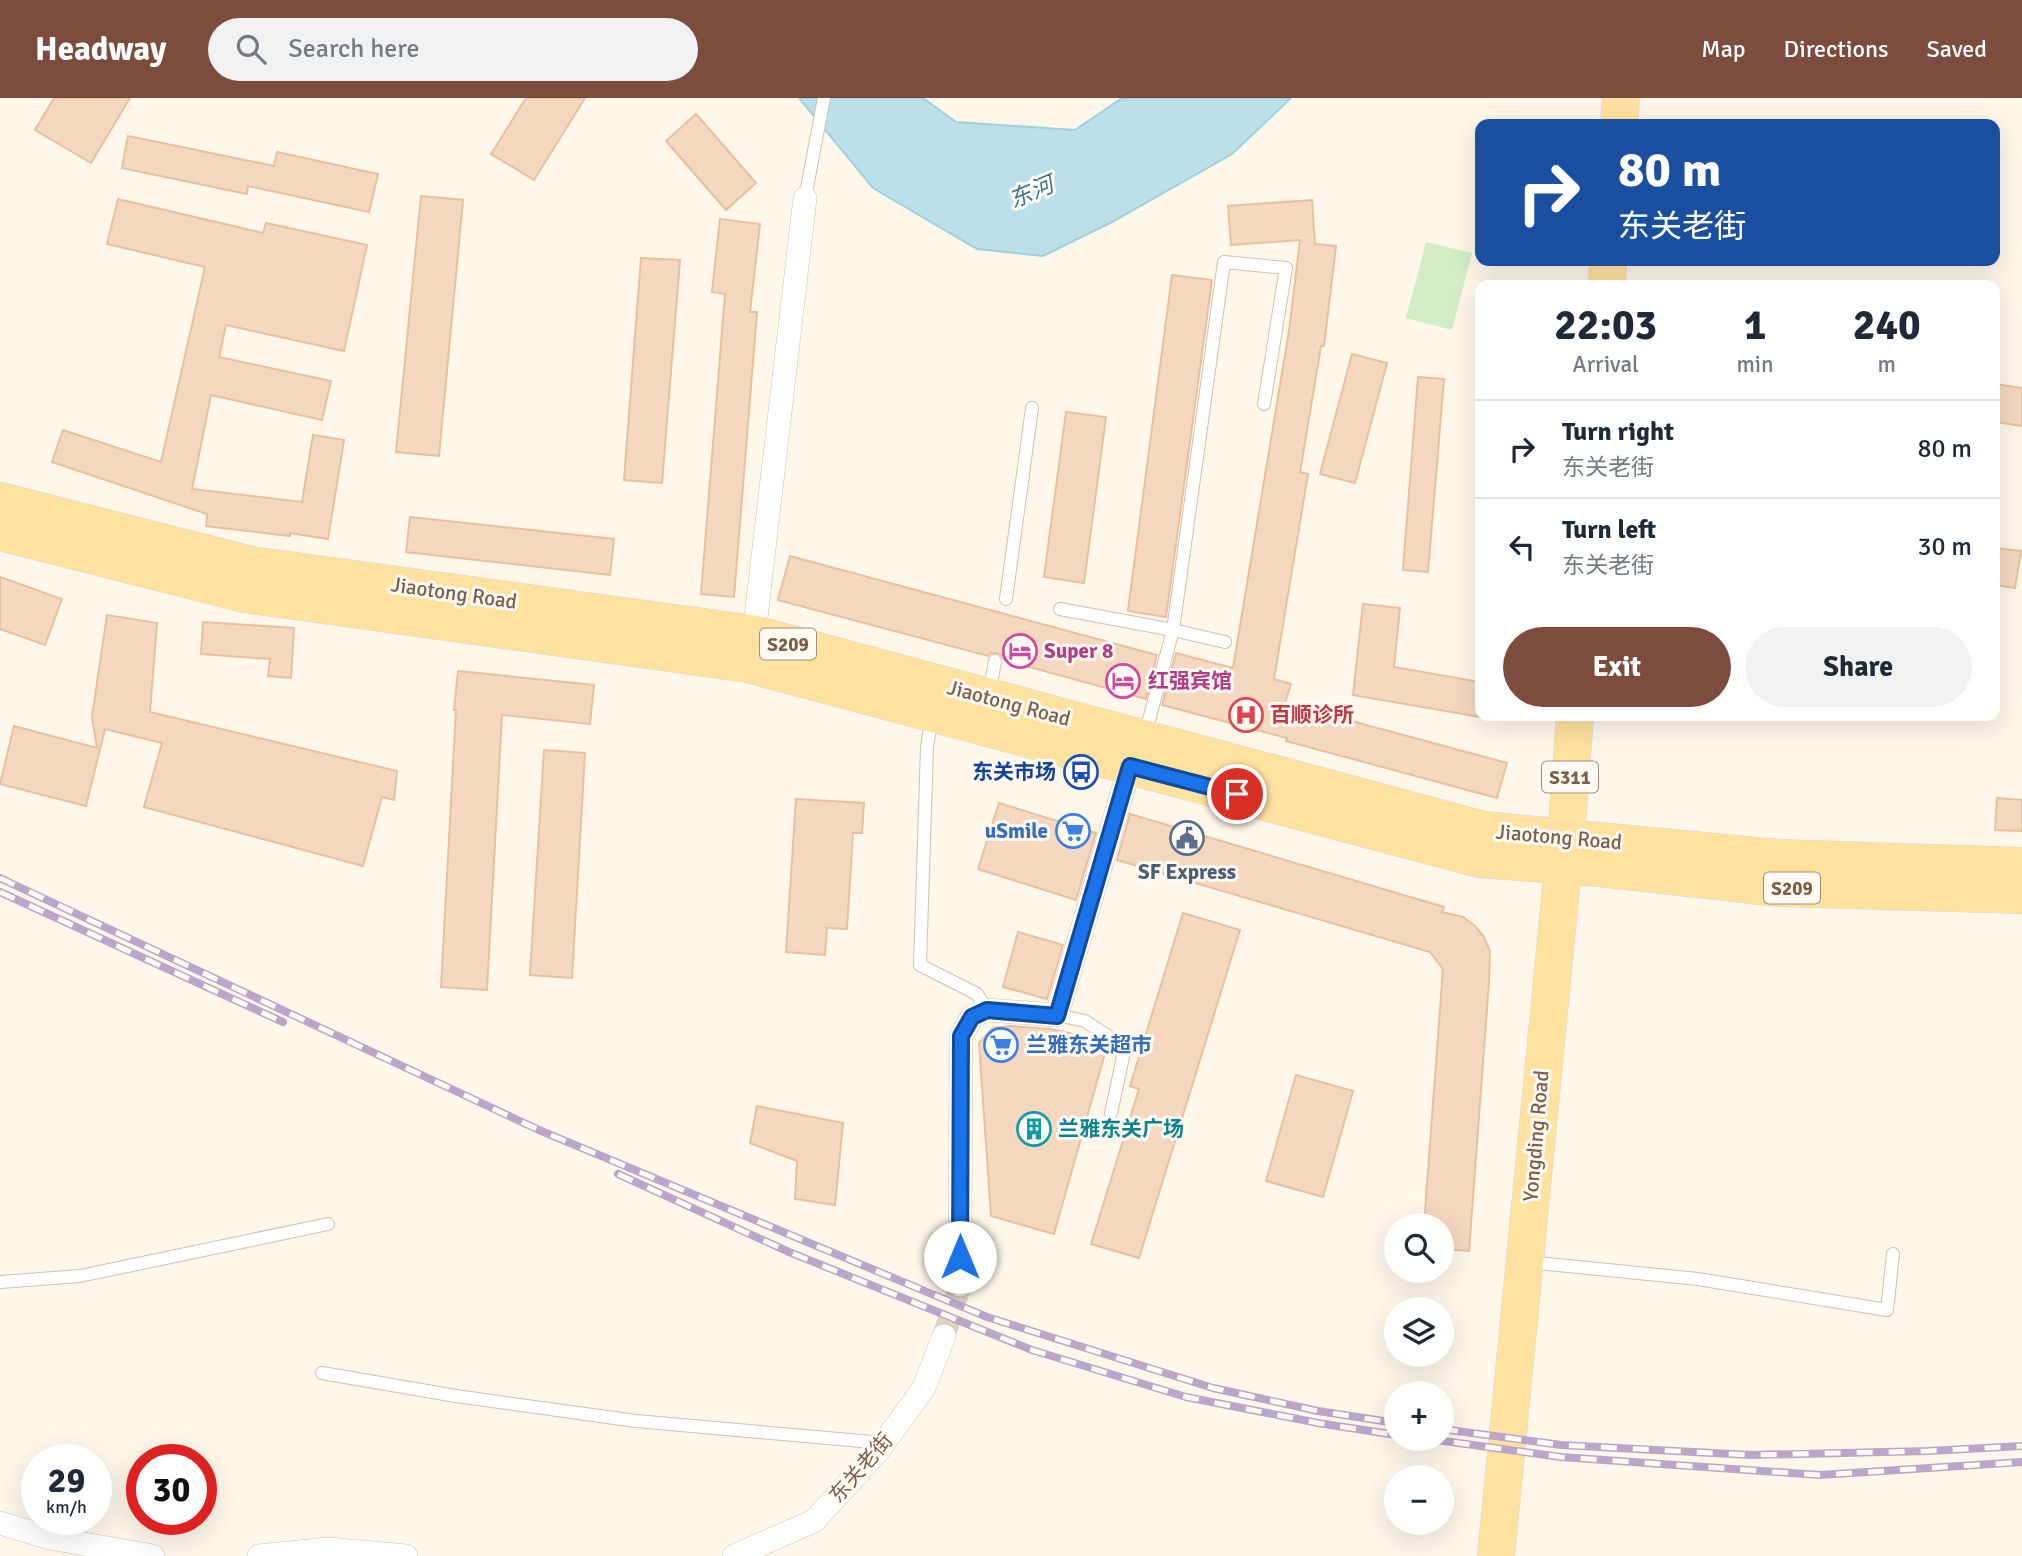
<!DOCTYPE html>
<meta charset="utf-8">
<style>
:root{--surface:#fff;--page:#f2f2f3;--text:#1f2937;--muted:#747a83;--line:#e0e1e3;--accent:#7c4c3f}
body{margin:0;font-family:Signika,"Noto Sans SC",sans-serif;background:var(--page);color:var(--text);height:100vh;display:flex;flex-direction:column;font-size:26px;white-space:nowrap}
*{box-sizing:border-box;margin:0}
p{font-size:23px;color:var(--muted)}
.icon{flex:none;width:38px;height:38px;fill:none;stroke:currentColor;stroke-width:2;stroke-linecap:round;stroke-linejoin:round}
.map{position:relative;flex:1;overflow:hidden}
.side{position:absolute;left:1475px;top:182px;width:525px;height:441px;display:flex;flex-direction:column;background:var(--surface);border-radius:14px;box-shadow:0 7px 28px #0002}
.side>*{flex:none}
.top-card{position:absolute;left:1475px;top:21px;width:525px;height:147px;border-radius:14px;box-shadow:0 7px 28px #0002;background:#1a4fa0;color:#fff;overflow:hidden}
.fabs{position:absolute;left:1384px;top:1115px;display:grid;gap:14px}
.fabs a{display:grid;place-items:center;width:70px;height:70px;border-radius:50%;background:var(--surface);box-shadow:0 7px 28px #0002;font-size:35px}
.speed{position:absolute;left:21px;top:1346px;display:flex;gap:14px;font-size:35px;font-weight:700;text-align:center}
.speed>*{display:grid;place-content:center;width:91px;height:91px;border-radius:50%;background:var(--surface);box-shadow:0 7px 28px #0002;line-height:1}
.speed small{font-size:18px;font-weight:400}
.speed .limit{border:10px solid #d22;background:#fff;color:#111}
.pin{position:absolute;display:grid;place-items:center;width:60px;height:60px;color:#fff;margin:-30px;border:4px solid #fff;border-radius:50%;box-shadow:0 2px 7px #0007}
.me{position:absolute;width:77px;margin:-38px;rotate:0deg;stroke-linejoin:round;filter:drop-shadow(0 0 5px #0008)}
.turn{display:flex;align-items:center;gap:24px;height:147px;padding:0 28px;font-size:32px}
.turn .icon{width:91px;height:91px;stroke-width:2.5}
.turn b{display:block;font-size:49px;line-height:60px}
.eta{display:flex;justify-content:space-evenly;align-items:center;height:119px;text-align:center}
.eta b{font-size:42px;font-weight:700;line-height:49px}
.primary-button{display:flex;gap:14px;margin-top:auto;padding:14px 28px}
.primary-button a{flex:1;height:80px;border-radius:42px;background:var(--accent);color:#fff;font-size:28px;font-weight:700;line-height:80px;text-align:center}
.primary-button a+a{background:var(--page);color:var(--text)}
ul{padding:0;list-style:none}
li{display:flex;align-items:center;gap:21px;height:98px;padding:0 28px;border-top:2px solid var(--line)}
li div{flex:1}
li b{display:block;font-size:26px}
li em{font-style:normal}
header{display:flex;align-items:center;gap:42px;box-sizing:border-box;height:98px;padding:0 35px;background:var(--accent);color:#fff}
header strong{font-size:33px}
nav{display:flex;gap:38px;margin-inline-start:auto;font-size:24px}
.search{width:490px;height:63px;background:var(--page);display:flex;align-items:center;gap:18px;box-sizing:border-box;padding:0 24px;border-radius:38px;color:var(--muted);font-size:26px}
.map>svg:first-child{display:block}
</style>
<header>
<strong>Headway</strong>
<div class="search"><svg class="icon" aria-label="search" viewBox="0 0 24 24"><circle cx="10" cy="10" r="6"/><path d="M15 15l6 6"/></svg>Search here</div>
<nav><a>Map</a><a>Directions</a><a>Saved</a></nav>
</header>
<div class="map">
<svg width="2022" height="1458" viewBox="0 0 2022 1458">
<rect width="100%" height="100%" fill="#fef7ea"/>
<path fill="#d4edc6" d="M1426 144 1472 155 1452 232 1406 220Z"/>
<path fill="#bce0ea" stroke="#a1d0dc" stroke-width="2" d="M799 0H923L956 24 1075 32 1122 0H1291L1232 56 1112 124 1043 158 977 151 873 90Z"/>
<g fill="#f5d8c0" stroke="#e9c09f" stroke-width="2">
<path d="M54 0H130L91 65 35 32Z"/>
<path d="M526 0H585L534 82 491 56Z"/>
<path d="M696 16 756 85 726 112 666 43Z"/>
<path d="M128 38 274 68 277 54 378 76 369 114 248 88 247 96 122 70Z"/>
<path d="M421 98 463 102 439 358 396 354Z"/>
<path d="M118 101 263 135 266 125 367 147 344 253 226 227 219 259 331 283 322 322 211 297 192 391 302 404 313 337 344 342 328 441 290 435V438L206 428 207 416 52 364 63 332 161 364 205 169 107 146Z"/>
<path d="M1312 102 1315 146 1336 148 1324 248H1321L1300 374 1308 376 1274 581 1291 586 1285 605 1507 665 1497 700 1286 643 1287 640 1162 607 1176 555 1233 570 1289 233 1300 142 1231 147 1228 108Z"/>
<path d="M720 121 760 126 750 214H757L734 499 701 496 725 196 712 194Z"/>
<path d="M641 160 680 162 662 385 624 382Z"/>
<path d="M1172 177 1212 182 1166 519 1128 513Z"/>
<path d="M1352 256 1387 265 1355 385 1320 376Z"/>
<path d="M1418 279 1444 281 1428 474 1403 472Z"/>
<path d="M1995 286 2022 290V328L1995 324Z"/>
<path d="M1066 314 1106 319 1084 485 1044 479Z"/>
<path d="M410 419 614 441 610 477 406 454Z"/>
<path d="M1995 450 2021 453 2015 490 1995 487Z"/>
<path d="M790 458 1157 557 1146 601 1004 562 1001 557 997 555H991L988 558 778 502Z"/>
<path d="M0 479 62 501 45 547 0 531Z"/>
<path d="M1363 506 1400 510 1394 569 1480 584V619L1353 597Z"/>
<path d="M107 517 157 525 150 614 397 673 394 702 382 699 363 768 144 709 162 645 105 631 86 708 0 686 14 628 97 650 92 619Z"/>
<path d="M203 524 294 530 291 580 268 578 270 561 201 556Z"/>
<path d="M458 573 594 587 590 626 502 617 487 892 441 889 456 612H454Z"/>
<path d="M544 652 585 655 572 880 530 877Z"/>
<path d="M1997 700 2022 702V733L1995 732Z"/>
<path d="M796 701 864 705 862 735H853L847 831 827 830 825 857 786 854Z"/>
<path d="M999 705 1096 735 1076 802 978 771Z"/>
<path d="M1130 716 1444 809 1442 814 1463 819 1475 828 1484 839 1490 853 1489 884 1469 1153 1442 1151V1127H1424L1443 871 1430 854 1117 762Z"/>
<path d="M1183 815 1240 832 1139 1160 1091 1146 1139 991 1130 988Z"/>
<path d="M1018 834 1063 847 1047 901 1003 889Z"/>
<path d="M1010 928 1051 931 1098 942 1107 948 1054 1136 991 1118 979 945 993 930Z"/>
<path d="M1296 977 1353 993 1323 1099 1266 1083Z"/>
<path d="M757 1008 843 1025 835 1107 795 1101 797 1063 750 1045Z"/>
</g>
<g fill="none" stroke-linecap="round" stroke-linejoin="round">
<path stroke="#ddd1c2" stroke-width="23" stroke-dasharray="23 11" stroke-linecap="butt" d="M944 1238 960 1187"/>
<g stroke="#d2c0ae" stroke-width="14">
<g id="lane">
<path d="M805 100 824 0"/>
<path d="M1006 501 1032 310"/>
<path d="M1060 511 1173 532 1225 544"/>
<path d="M989 597 995 563"/>
<path d="M932 618 927 649 920 867 977 896 987 912"/>
<path d="M1145 637 1173 532 1224 164 1286 170 1264 306"/>
<path d="M1057 917 1085 923 1118 945 1123 959 1111 1015"/>
<path d="M1528 1164 1698 1181 1887 1212 1893 1156"/>
<path d="M0 1184 80 1178 328 1126"/>
<path d="M322 1275 456 1298 636 1323 884 1345"/>
</g>
</g>
<g stroke="#d2c0ae" stroke-width="24">
<g id="street">
<path d="M754 536 805 100"/>
<path d="M960 1187 961 938 972 919 987 912 1057 917 1130 668"/>
<path d="M0 1425 50 1440 153 1458"/>
<path d="M259 1458 328 1451 406 1458"/>
<path d="M734 1458 814 1423 878 1353 924 1290 944 1238"/>
</g>
</g>
<g stroke="#ddd5d0" stroke-width="38">
<g id="primary">
<path d="M1619 26 1621 0"/>
<path d="M1607 187 1608 163"/>
<path d="M0 403 251 467 754 536 1484 732 1779 760 2022 768"/>
<path d="M0 434 245 496 748 566 1479 761 1600 770 1778 790 2022 797"/>
<path d="M1496 1458 1566 739 1575 618"/>
</g>
</g>
<use href="#lane" stroke="#fff" stroke-width="12"/>
<use href="#street" stroke="#fff" stroke-width="23"/>
<use href="#primary" stroke="#ffe1a0" stroke-width="37"/>
<g stroke="#bba6ca" stroke-width="8">
<g id="rail">
<path d="M0 780 539 1032 987 1219 1213 1290 1318 1313 1396 1325"/>
<path d="M0 794 283 924"/>
<path d="M618 1076 789 1154 1032 1252 1186 1299 1318 1325 1396 1337"/>
<path d="M1442 1331 1561 1347 1751 1357 1928 1353 2022 1348"/>
<path d="M1422 1340 1561 1359 1820 1377 2022 1364"/>
</g>
</g>
<use href="#rail" stroke="#fffbf2" stroke-width="5" stroke-dasharray="16" stroke-linecap="butt"/>
</g>
<g fill="none" stroke-linecap="round" stroke-linejoin="round">
<g stroke="#114b97" stroke-width="18">
<path id="route" d="M960 1159 961 938 972 919 987 912 1057 918 1130 668 1237 696"/>
</g>
<use href="#route" stroke="#1a73e8" stroke-width="12"/>
</g>
<defs>
<g id="hotel-ring" transform="scale(1.75)"><circle r="9.5" fill="#fffbf2" stroke="#d1479c" stroke-width="1.5"/><path d="M-6-4.5h1.5V1H6V5H4.5V3h-9V5H-6ZM-4 0a1.8 1.8 0 1 1 3.6 0ZM.5 0V-2.5h3Q6-2.5 6 0Z" fill="#d1479c"/></g>
<g id="hospital-ring" transform="scale(1.75)"><circle r="9.5" fill="#fffbf2" stroke="#e0444e" stroke-width="1.5"/><path d="M-5-5h3v3.5h4V-5h3V5h-3V1.5h-4V5h-3Z" fill="#e0444e"/></g>
<g id="bus-ring" transform="scale(1.75)"><circle r="9.5" fill="#fffbf2" stroke="#1a4fb4" stroke-width="1.5"/><path d="M-5-6H5V4H4V6H2V4H-2V6H-4V4H-5ZM-3.5-4V0h7V-4ZM-3.5 1.2v1.5H-2V1.2ZM2 1.2v1.5H3.5V1.2Z" fill="#1a4fb4"/></g>
<g id="supermarket-ring" transform="scale(1.75)"><circle r="9.5" fill="#fffbf2" stroke="#3f7fe0" stroke-width="1.5"/><path d="M-6-5.5h2.5l.6 2H6L4.5 2H-2.5L-4.4-4H-6ZM-1.5 3.2a1.3 1.3 0 1 0 .1 0ZM3 3.2a1.3 1.3 0 1 0 .1 0Z" fill="#3f7fe0"/></g>
<g id="civic-ring" transform="scale(1.75)"><circle r="9.5" fill="#fffbf2" stroke="#5c6f8a" stroke-width="1.5"/><path d="M-.6-6.5H3V-4.5H.6V-3L4-1V1h2V6H-6V1h2V-1L-.6-3ZM-1.2 2.5V6h2.4V2.5Z" fill="#5c6f8a"/></g>
<g id="building-ring" transform="scale(1.75)"><circle r="9.5" fill="#fffbf2" stroke="#0f9aa8" stroke-width="1.5"/><path d="M-4-6H4V6H1V3H-1V6H-4ZM-2.5-4.3h1.7v1.8h-1.7ZM.8-4.3h1.7v1.8H.8ZM-2.5-1h1.7V.8h-1.7ZM.8-1h1.7V.8H.8Z" fill="#0f9aa8"/></g>
</defs>
<g fill-rule="evenodd">
<use href="#hotel-ring" x="1020" y="553"/>
<use href="#hotel-ring" x="1123" y="583"/>
<use href="#hospital-ring" x="1246" y="617"/>
<use href="#bus-ring" x="1081" y="674"/>
<use href="#supermarket-ring" x="1073" y="733"/>
<use href="#civic-ring" x="1187" y="740"/>
<use href="#supermarket-ring" x="1001" y="947"/>
<use href="#building-ring" x="1034" y="1031"/>
</g>
<g text-anchor="middle" stroke-width="6" stroke-linejoin="round" paint-order="stroke">
<g fill="#fffbf2" stroke="#a38e7c" stroke-width="2">
<rect x="760" y="530.5" width="56" height="31" rx="5"/>
<rect x="1542" y="663.5" width="56" height="31" rx="5"/>
<rect x="1764" y="774.5" width="56" height="31" rx="5"/>
</g>
<g font-size="19" font-weight="bold" fill="#7b5f4a">
<text x="788" y="553">S209</text>
<text x="1570" y="686">S311</text>
<text x="1792" y="797">S209</text>
</g>
<g font-size="21" fill="#7b5f4a" stroke="#fffbf2">
<text transform="translate(454 495) rotate(8)" y="7">Jiaotong Road</text>
<text transform="translate(1009 605) rotate(15)" y="7">Jiaotong Road</text>
<text transform="translate(1559 739) rotate(5)" y="7">Jiaotong Road</text>
<text transform="translate(1536 1038) rotate(-85)" y="7">Yongding Road</text>
<text transform="translate(861 1370) rotate(-49)" y="7">东关老街</text>
</g>
<g font-size="21" font-weight="bold" fill="#b23c85" stroke="#fffbf2" text-anchor="start">
<text x="1044" y="560">Super 8</text>
<text x="1148" y="590">红强宾馆</text>
</g>
<g font-size="21" font-weight="bold" fill="#be3a42" stroke="#fffbf2" text-anchor="start">
<text x="1270" y="624">百顺诊所</text>
</g>
<g font-size="21" font-weight="bold" fill="#164399" stroke="#fffbf2" text-anchor="end">
<text x="1056" y="681">东关市场</text>
</g>
<g font-size="21" font-weight="bold" fill="#366cbe" stroke="#fffbf2" text-anchor="end">
<text x="1048" y="740">uSmile</text>
<text x="1026" y="954" text-anchor="start">兰雅东关超市</text>
</g>
<g font-size="21" font-weight="bold" fill="#4e5e75" stroke="#fffbf2">
<text x="1187" y="781">SF Express</text>
</g>
<g font-size="21" font-weight="bold" fill="#0d838f" stroke="#fffbf2" text-anchor="start">
<text x="1058" y="1038">兰雅东关广场</text>
</g>
<g font-size="23" font-style="italic" fill="#3f7788" stroke="#fffbf2">
<text transform="translate(1031 94) rotate(-23)" y="8">东河</text>
</g>
</g>
</svg>
<div class="fabs">
<a><svg class="icon" aria-label="search" viewBox="0 0 24 24"><circle cx="10" cy="10" r="6"/><path d="M15 15l6 6"/></svg></a>
<a><svg class="icon" aria-label="layers" viewBox="0 0 24 24"><path d="M12 4l9 5-9 5-9-5zM3 14l9 5 9-5"/></svg></a>
<a>+</a>
<a>−</a>
</div>
<div class="speed"><div>29<small>km/h</small></div><div class="limit">30</div></div>
<div class="pin" style="left:1237px;top:696px;background:#d93025"><svg class="icon" aria-label="arrive" viewBox="0 0 24 24"><path d="M6 21V4h12l-3 4 3 4H6"/></svg></div>
<svg class="me" style="left:960px;top:1159px" viewBox="-20 -20 40 40"><circle r="19" fill="#fff"/><path d="M0-13L10 11 0 6-10 11z" fill="#1a73e8"/></svg>
<div class="top-card">
<div class="turn"><svg class="icon" aria-label="right" viewBox="0 0 24 24"><path d="M7 20v-9h11M14 6l5 5-5 5"/></svg><div><b>80 m</b>东关老街</div></div>
</div>
<section class="side">
<div class="eta">
<div><b>22:03</b><p>Arrival</p></div>
<div><b>1</b><p>min</p></div>
<div><b>240</b><p>m</p></div>
</div>
<ul>
<li><svg class="icon" aria-label="right" viewBox="0 0 24 24"><path d="M7 20v-9h11M14 6l5 5-5 5"/></svg><div><b>Turn right</b><p>东关老街</p></div><em>80 m</em></li>
<li><svg class="icon" aria-label="left" viewBox="0 0 24 24"><path d="M17 20v-9H6M10 6l-5 5 5 5"/></svg><div><b>Turn left</b><p>东关老街</p></div><em>30 m</em></li>
</ul>
<div class="primary-button"><a>Exit</a><a>Share</a></div>
</section>
</div>
